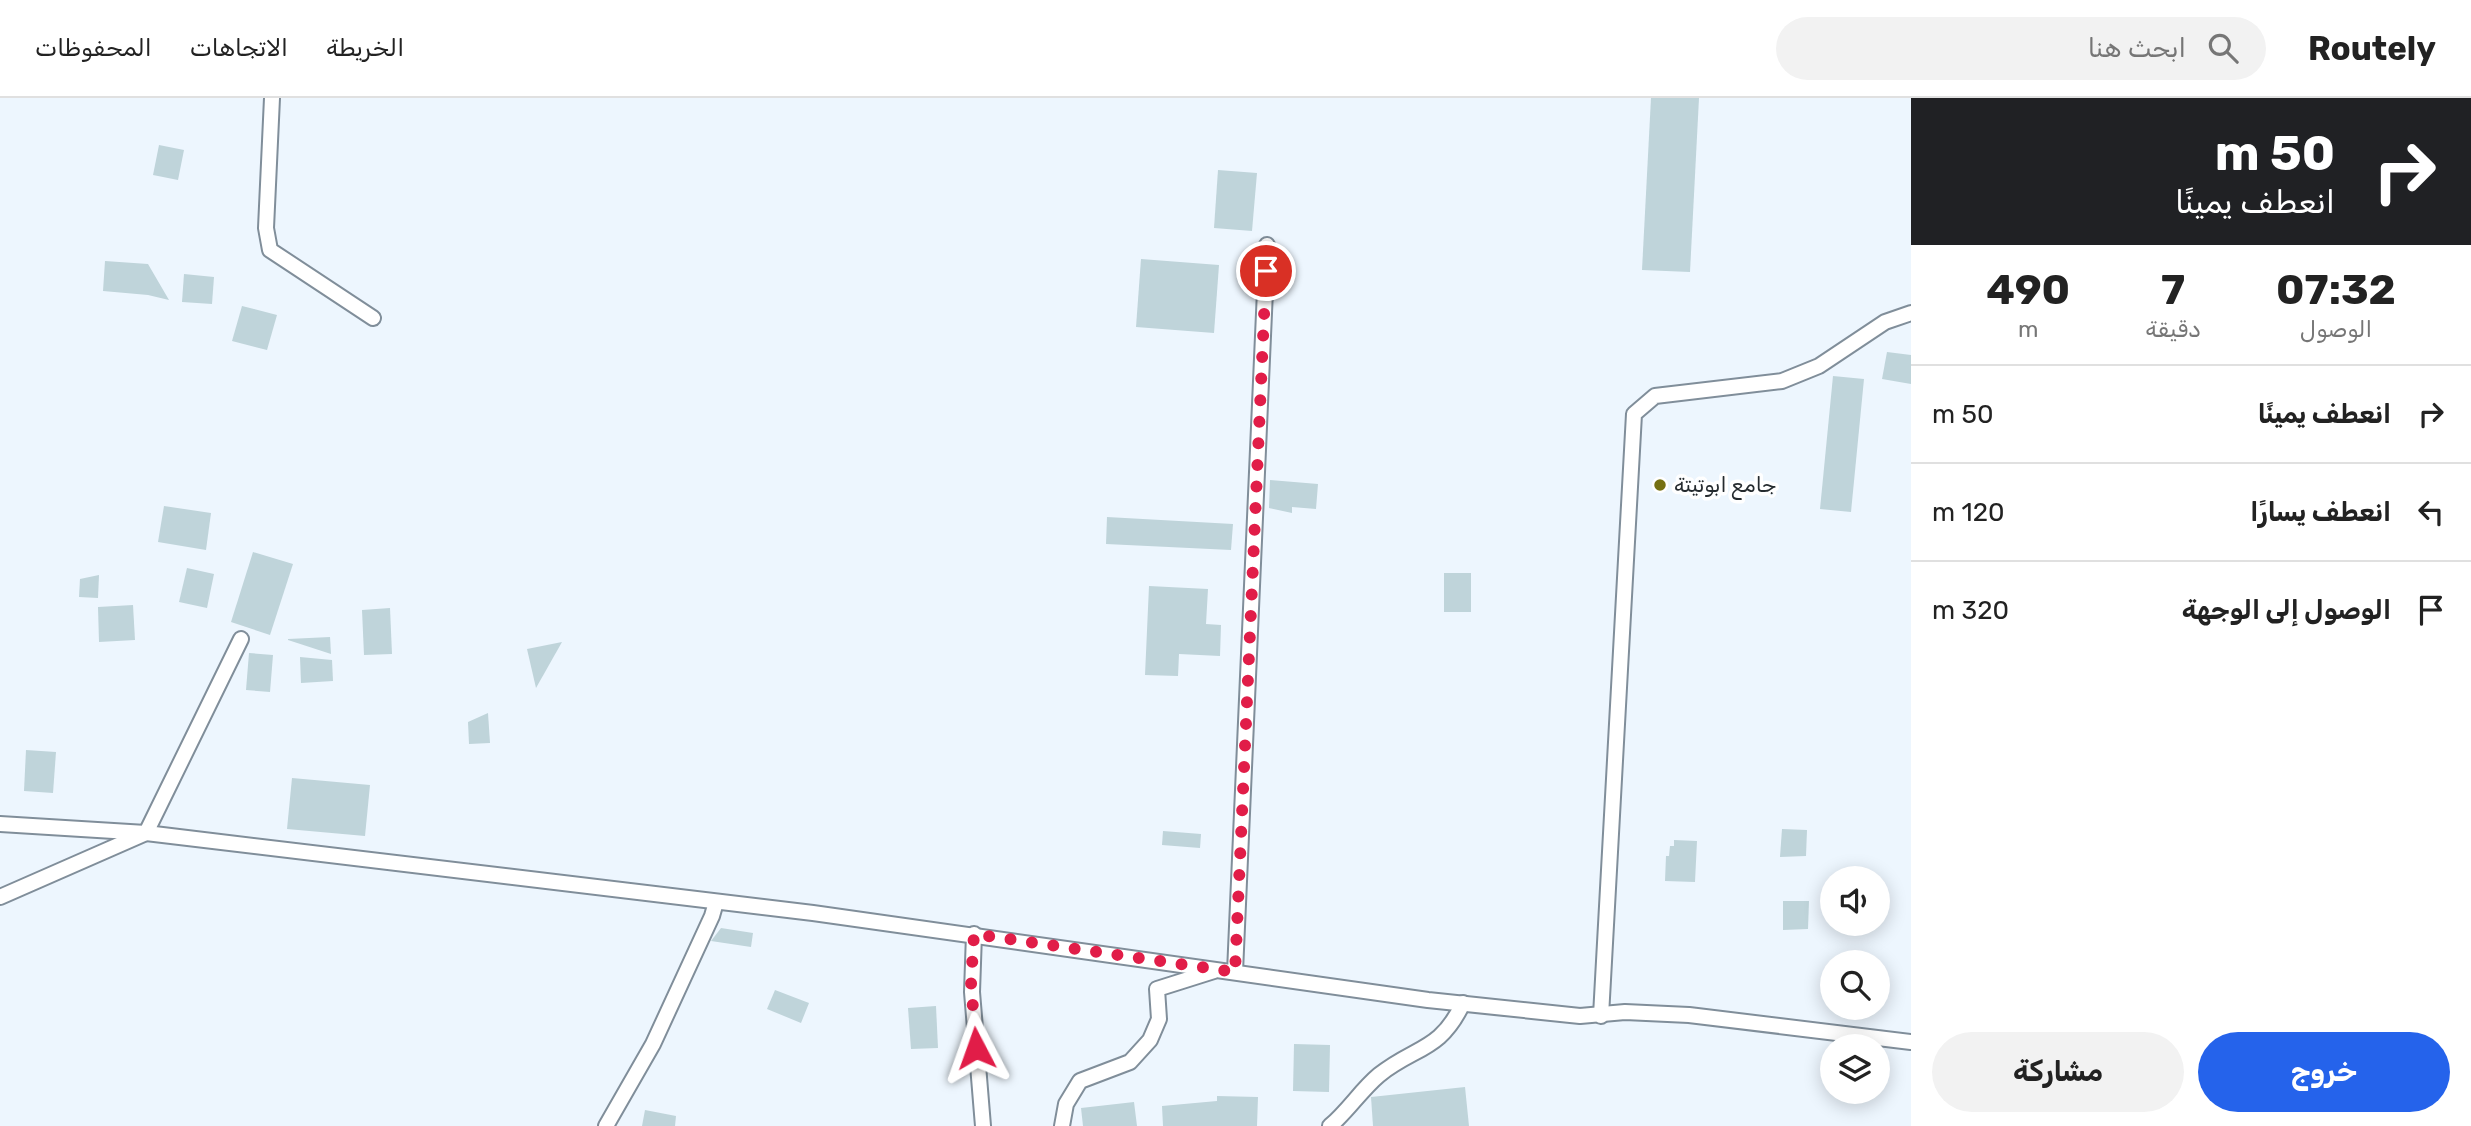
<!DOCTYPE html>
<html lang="ar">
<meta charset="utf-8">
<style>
:root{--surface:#fff;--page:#f2f2f2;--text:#222;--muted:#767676;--line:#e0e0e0;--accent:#2563eb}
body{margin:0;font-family:Rubik,"Noto Sans Arabic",sans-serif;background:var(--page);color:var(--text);direction:rtl;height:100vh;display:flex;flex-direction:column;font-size:26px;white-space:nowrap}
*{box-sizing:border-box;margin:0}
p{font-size:23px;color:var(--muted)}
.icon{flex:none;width:38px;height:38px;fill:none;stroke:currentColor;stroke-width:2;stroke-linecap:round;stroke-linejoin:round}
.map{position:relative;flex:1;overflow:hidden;direction:ltr}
.sheet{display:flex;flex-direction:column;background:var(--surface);width:560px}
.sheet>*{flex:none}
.guide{background:#202124;color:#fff;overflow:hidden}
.controls{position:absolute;left:1820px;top:768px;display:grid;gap:14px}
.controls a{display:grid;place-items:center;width:70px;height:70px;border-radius:50%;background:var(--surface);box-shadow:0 4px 18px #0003;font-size:35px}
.pin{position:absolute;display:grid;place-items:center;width:60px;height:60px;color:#fff;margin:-30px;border:4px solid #fff;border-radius:50%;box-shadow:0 2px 7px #0007}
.me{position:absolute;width:77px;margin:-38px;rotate:356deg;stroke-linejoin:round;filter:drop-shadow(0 0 5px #0008)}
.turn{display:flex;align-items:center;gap:24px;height:147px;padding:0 21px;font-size:32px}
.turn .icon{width:91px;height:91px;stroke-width:2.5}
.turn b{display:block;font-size:49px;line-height:60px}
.eta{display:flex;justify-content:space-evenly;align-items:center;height:119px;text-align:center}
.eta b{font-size:42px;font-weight:700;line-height:49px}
.primary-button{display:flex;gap:14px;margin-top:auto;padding:14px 21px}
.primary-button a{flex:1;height:80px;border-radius:42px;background:var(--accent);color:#fff;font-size:28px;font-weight:700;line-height:80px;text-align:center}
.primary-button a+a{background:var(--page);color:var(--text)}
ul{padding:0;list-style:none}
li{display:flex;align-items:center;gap:21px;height:98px;padding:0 21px;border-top:2px solid var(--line)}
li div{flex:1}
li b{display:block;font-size:26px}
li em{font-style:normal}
header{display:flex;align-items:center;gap:42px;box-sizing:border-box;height:98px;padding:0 35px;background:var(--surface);border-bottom:2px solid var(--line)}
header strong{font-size:33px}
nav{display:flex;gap:38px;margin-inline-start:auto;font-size:24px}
.search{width:490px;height:63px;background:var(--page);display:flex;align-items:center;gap:18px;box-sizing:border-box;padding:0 24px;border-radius:38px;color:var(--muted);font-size:26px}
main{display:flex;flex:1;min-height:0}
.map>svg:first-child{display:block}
</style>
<header>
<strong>Routely</strong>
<div class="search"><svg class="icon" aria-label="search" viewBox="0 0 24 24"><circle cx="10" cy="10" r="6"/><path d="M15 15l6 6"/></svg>ابحث هنا</div>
<nav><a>الخريطة</a><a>الاتجاهات</a><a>المحفوظات</a></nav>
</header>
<main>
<section class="sheet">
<div class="guide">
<div class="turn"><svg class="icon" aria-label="right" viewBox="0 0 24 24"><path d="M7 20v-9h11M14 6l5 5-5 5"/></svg><div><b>50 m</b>انعطف يمينًا</div></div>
</div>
<div class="eta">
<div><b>07:32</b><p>الوصول</p></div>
<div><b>7</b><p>دقيقة</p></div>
<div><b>490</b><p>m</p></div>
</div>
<ul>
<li><svg class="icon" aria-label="right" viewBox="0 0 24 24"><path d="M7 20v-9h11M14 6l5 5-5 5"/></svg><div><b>انعطف يمينًا</b></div><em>50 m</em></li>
<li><svg class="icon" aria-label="left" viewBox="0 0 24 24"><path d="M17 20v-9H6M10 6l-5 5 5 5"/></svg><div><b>انعطف يسارًا</b></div><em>120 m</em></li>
<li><svg class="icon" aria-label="arrive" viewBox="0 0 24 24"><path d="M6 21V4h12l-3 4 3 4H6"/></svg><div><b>الوصول إلى الوجهة</b></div><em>320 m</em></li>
</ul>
<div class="primary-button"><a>خروج</a><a>مشاركة</a></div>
</section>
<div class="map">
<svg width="1911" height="1028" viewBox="0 0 1911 1028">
<rect width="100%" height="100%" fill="#edf6fe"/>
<g fill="#bfd4da">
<path d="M1651 0H1699L1690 174 1642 172Z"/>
<path d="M159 47 184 52 178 82 153 77Z"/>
<path d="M1218 72 1257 75 1252 133 1214 130Z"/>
<path d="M1141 161 1219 167 1214 235 1136 229Z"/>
<path d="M105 163 148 166 169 202 148 197 103 193Z"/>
<path d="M184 176 214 179 212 206 182 204Z"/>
<path d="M242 208 277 217 267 252 232 243Z"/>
<path d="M1887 254 1911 257V286L1882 281Z"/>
<path d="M1833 278 1864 281 1851 414 1820 411Z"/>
<path d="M1270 382 1318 386 1316 411 1292 409V415L1269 410Z"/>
<path d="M164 408 211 415 206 452 158 444Z"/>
<path d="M1107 419 1233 426 1231 452 1106 446Z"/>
<path d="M253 454 293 466 270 537 231 524Z"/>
<path d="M187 470 214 476 207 510 179 504Z"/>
<rect x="1444" y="475" width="27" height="39"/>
<path d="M99 477 98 500 79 499 80 481Z"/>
<path d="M1149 488 1208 491 1206 526 1221 527 1220 558 1179 556 1178 578 1145 577Z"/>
<path d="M133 507 135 542 99 544 98 509Z"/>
<path d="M390 510 392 556 364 557 362 512Z"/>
<path d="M330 539 331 556 288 542V541Z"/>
<path d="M562 544 536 590 527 551Z"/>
<path d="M249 555 273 557 270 594 246 592Z"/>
<path d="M300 559 332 562 333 583 301 585Z"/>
<path d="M488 615 490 645 469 646 468 624Z"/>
<path d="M26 652 56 654 53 695 24 693Z"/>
<path d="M292 680 370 687 365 738 287 731Z"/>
<path d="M1782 731 1807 732 1806 758 1780 759Z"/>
<path d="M1163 733 1201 736 1200 750 1162 747Z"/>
<path d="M1674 742 1697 743 1695 784 1665 783 1666 758H1669L1670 748H1674Z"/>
<path d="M1783 803H1809L1808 831 1783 832Z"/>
<path d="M721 830 753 835 751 849 711 843Z"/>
<path d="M775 892 809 905 801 925 767 911Z"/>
<path d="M936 908 938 950 911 951 908 910Z"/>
<path d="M1294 946 1330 947 1329 994 1293 993Z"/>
<path d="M1465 989 1469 1028H1373L1371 999Z"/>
<path d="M1217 998 1258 999 1257 1028H1163L1162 1008 1217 1003Z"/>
<path d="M1134 1004 1137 1028H1083L1081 1010Z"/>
<path d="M645 1012 676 1018 675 1028H642Z"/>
</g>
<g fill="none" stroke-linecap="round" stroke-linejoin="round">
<g stroke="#808e9a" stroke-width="18">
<g id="minor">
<path d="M272 0 266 130 270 152 373 220"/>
<path d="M0 726 146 735 813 815 1428 902 1580 918 1625 914 1689 917 1911 944"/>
<path d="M0 799 146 735 241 541"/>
<path d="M974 836 972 894 983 1028"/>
<path d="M1235 874 1267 147"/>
<path d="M1601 918 1634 316 1655 298 1782 283 1819 268 1885 224 1911 215"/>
<path d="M606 1028 653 946 712 818 716 804"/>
<path d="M1062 1028 1066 1006 1080 983 1130 964 1150 942 1159 921 1157 891 1214 873"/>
<path d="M1330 1028C1348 1013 1361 992 1379 977 1415 948 1440 954 1463 905"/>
</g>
</g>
<use href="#minor" stroke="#fff" stroke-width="14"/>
</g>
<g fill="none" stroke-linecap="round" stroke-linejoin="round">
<path stroke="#e11d48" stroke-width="12" stroke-dasharray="0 21.6" d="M976 950 971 884 974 836 1235 874 1266 173"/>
</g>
<circle fill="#757012" stroke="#fff" stroke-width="2.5" cx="1660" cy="387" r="7"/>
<g text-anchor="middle" stroke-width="7" stroke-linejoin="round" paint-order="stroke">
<g font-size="21" fill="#252b2f" stroke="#fff" text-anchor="start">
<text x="1674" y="394">جامع ابوتيتة</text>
</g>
</g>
</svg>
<div class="controls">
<a><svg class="icon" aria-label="sound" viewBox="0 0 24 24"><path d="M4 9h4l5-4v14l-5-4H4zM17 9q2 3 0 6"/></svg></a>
<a><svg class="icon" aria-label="search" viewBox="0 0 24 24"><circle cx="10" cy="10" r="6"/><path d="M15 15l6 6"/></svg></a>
<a><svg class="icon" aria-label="layers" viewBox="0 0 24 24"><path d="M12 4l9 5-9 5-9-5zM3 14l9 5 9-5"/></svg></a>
</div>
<div class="pin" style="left:1266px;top:173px;background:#d93025"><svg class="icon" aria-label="arrive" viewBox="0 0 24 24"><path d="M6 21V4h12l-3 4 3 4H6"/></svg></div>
<svg class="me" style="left:976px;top:950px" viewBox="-20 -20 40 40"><path d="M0-17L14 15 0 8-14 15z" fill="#e11d48" stroke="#fff" stroke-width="4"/></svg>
</div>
</main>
